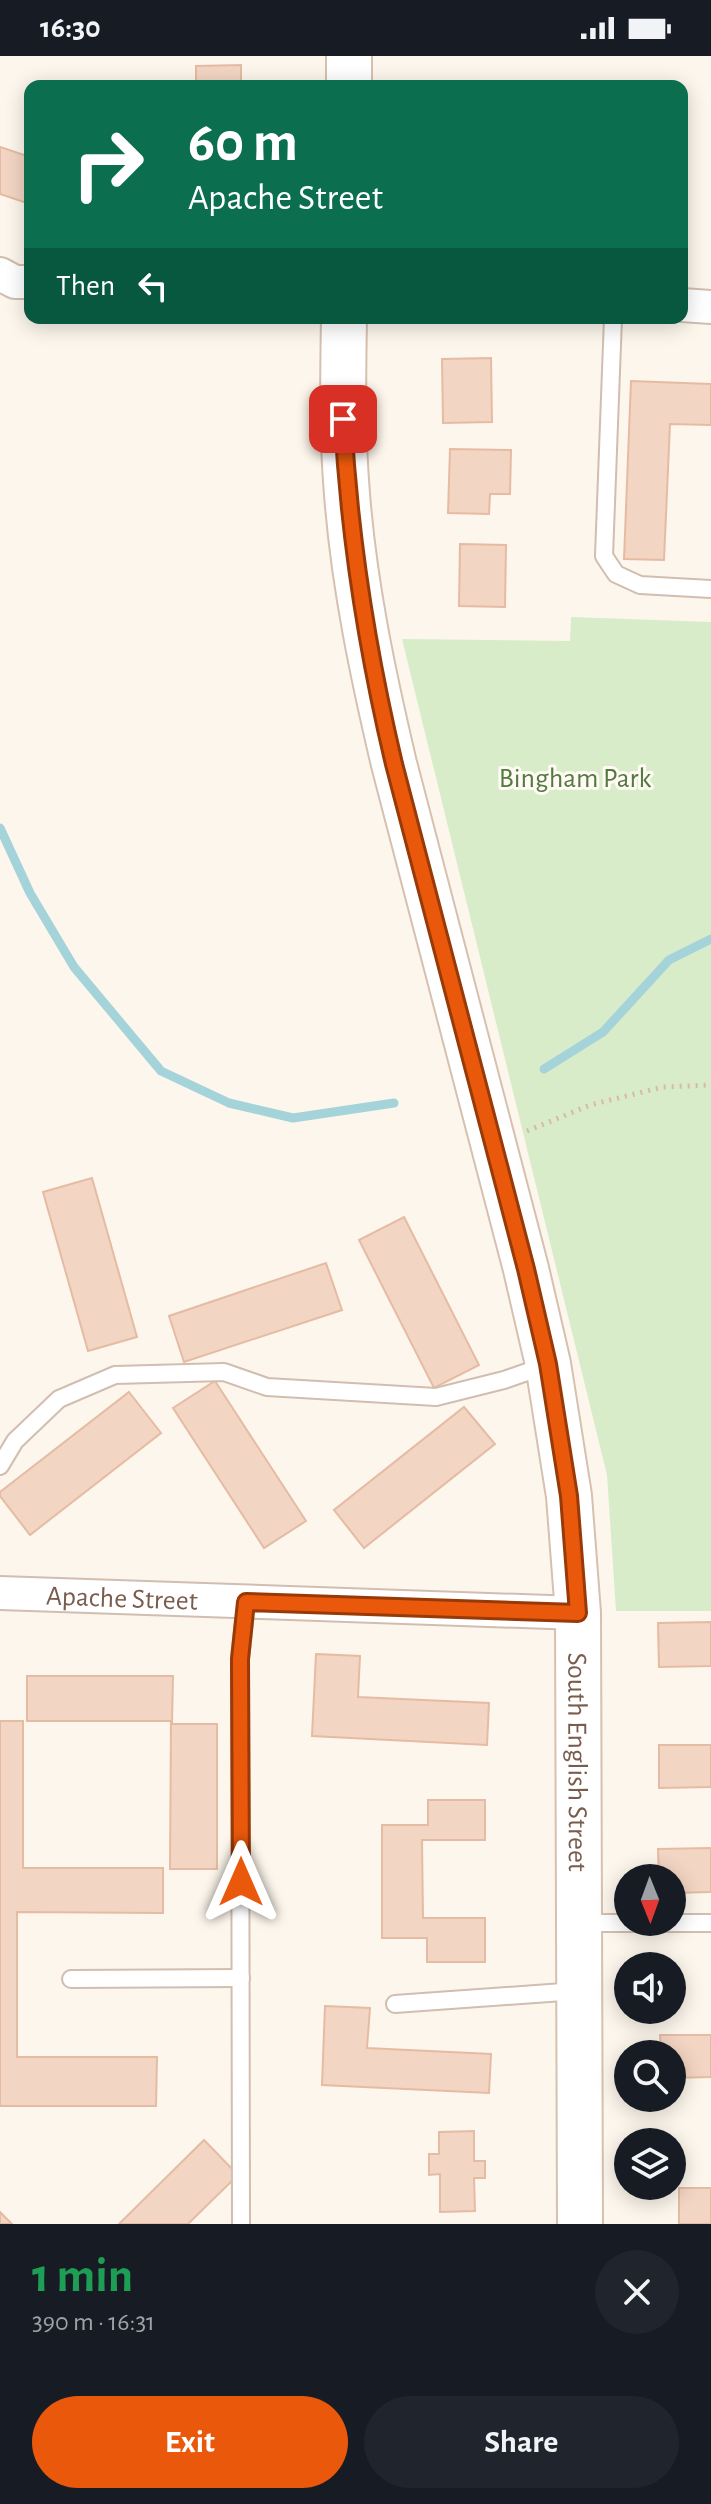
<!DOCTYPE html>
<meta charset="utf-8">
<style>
:root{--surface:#171b24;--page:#20242c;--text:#f1f3f6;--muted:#9ea1a6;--accent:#ea580c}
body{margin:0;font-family:"Alegreya Sans",sans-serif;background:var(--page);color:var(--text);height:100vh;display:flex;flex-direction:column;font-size:30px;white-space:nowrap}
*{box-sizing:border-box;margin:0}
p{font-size:26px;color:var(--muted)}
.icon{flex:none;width:44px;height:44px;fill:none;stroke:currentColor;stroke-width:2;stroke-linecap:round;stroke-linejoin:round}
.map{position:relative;height:2168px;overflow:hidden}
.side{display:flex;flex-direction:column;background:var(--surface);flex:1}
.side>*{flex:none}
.banner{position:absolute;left:24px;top:24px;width:664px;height:244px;border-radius:16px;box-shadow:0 4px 20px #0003;background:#0b6e4f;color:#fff;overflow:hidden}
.needle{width:52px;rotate:179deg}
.buttons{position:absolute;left:614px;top:1808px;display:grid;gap:16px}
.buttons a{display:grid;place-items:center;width:72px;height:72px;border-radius:50%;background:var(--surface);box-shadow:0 4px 20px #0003;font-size:40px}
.pin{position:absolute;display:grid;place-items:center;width:68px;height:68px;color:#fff;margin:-34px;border-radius:16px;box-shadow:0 4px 12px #0006}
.me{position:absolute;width:88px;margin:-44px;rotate:0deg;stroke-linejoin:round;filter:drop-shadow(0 0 6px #0008)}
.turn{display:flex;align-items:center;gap:28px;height:168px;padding:0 32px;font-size:36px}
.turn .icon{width:104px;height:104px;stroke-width:2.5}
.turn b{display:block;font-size:56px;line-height:68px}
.then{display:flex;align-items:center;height:76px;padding:0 32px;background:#0003;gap:16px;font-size:30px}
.round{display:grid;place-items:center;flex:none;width:84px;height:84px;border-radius:42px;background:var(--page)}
.summary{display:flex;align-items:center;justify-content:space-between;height:136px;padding:0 32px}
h1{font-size:48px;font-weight:600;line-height:60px;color:#1e9e55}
.cta{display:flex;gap:16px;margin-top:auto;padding:16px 32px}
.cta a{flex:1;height:92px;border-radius:48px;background:var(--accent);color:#fff;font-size:32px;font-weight:600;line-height:92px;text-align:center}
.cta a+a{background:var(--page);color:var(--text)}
.status{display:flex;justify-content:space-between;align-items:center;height:56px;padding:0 40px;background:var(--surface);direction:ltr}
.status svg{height:22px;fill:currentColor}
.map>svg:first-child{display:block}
</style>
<div class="status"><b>16:30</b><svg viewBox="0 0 49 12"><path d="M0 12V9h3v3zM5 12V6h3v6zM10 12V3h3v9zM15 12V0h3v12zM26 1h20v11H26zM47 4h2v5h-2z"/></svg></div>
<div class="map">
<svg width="711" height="2168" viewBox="0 0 711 2168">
<rect width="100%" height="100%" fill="#fdf6ec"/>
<path fill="#d8ecc9" d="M571 561 711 566V1555H616L607 1419 402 583 570 585Z"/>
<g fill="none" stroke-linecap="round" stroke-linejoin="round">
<g stroke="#a5d3da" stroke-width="9">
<path d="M0 772 30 837 74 911 161 1015 229 1047 293 1062 394 1047"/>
<path d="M544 1013 603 976 669 904 711 883"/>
</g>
</g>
<g fill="#f3d5c3" stroke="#e6bba3" stroke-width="2">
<path d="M241 9V30H196V10Z"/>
<path d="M0 91 30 101V148L0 138Z"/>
<path d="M491 302 492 366 443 367 442 303Z"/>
<path d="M631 325 711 328V369L670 368 664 504 624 503Z"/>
<path d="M450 393 511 394 510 438H490L489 458 448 457Z"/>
<path d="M460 488 506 489 505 551 459 550Z"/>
<path d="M92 1122 137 1281 88 1295 43 1136Z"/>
<path d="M404 1161 479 1309 434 1332 359 1184Z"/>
<path d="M326 1207 342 1254 184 1306 169 1260Z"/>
<path d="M215 1325 306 1465 264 1492 173 1352Z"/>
<path d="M129 1336 161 1377 30 1479 0 1440V1436Z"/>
<path d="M464 1351 495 1388 364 1492 334 1454Z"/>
<path d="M711 1566V1610L659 1611 658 1567Z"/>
<path d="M316 1598 360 1600 358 1641 489 1647 487 1689 312 1680Z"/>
<path d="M27 1620H173L172 1668H217V1813H170L171 1665H27Z"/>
<path d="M0 1665H23V1812H163V1857L17 1856V2001H157L156 2050H0Z"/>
<path d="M659 1689H711V1731L659 1732Z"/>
<path d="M428 1744H485V1784H422L423 1862H485V1906H427V1882H382V1769H428Z"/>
<path d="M711 1792V1836L672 1837V1822H659L658 1793Z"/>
<path d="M325 1950 370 1952 367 1992 491 1998 489 2037 322 2029Z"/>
<path d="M660 1979H711V2021L672 2022V1998H661Z"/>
<path d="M474 2075V2105H485V2122H474L475 2155 440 2156V2118L429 2119V2098H439V2076Z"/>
<path d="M204 2084 238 2119 188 2168H119Z"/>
<rect x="679" y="2132" width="32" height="36"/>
<path d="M0 2156 12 2168H0Z"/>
</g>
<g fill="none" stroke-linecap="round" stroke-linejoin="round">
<g stroke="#d1beb0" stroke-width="20">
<g id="lane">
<path d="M613 262 604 500 616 518 640 529 711 533"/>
<path d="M0 1410 15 1385 59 1343 115 1319 224 1316 267 1331 436 1341 504 1324 547 1309"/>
<path d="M580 1867H711"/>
<path d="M71 1923 241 1922"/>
<path d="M395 1948 577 1935"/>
<path d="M241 2168 240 1603 246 1546"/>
</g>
</g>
<g stroke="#d1beb0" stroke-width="36">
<g id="street">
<path d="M0 218 15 226H30"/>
<path d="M682 249 711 251"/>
<path id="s1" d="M0 1537 578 1557"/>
</g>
</g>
<g stroke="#d6c0b0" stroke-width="48">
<g id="secondary">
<path d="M349 30V0"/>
<path id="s2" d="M344 262C343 321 342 379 347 438 354 529 373 619 394 708L526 1213 548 1308 569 1440 578 1557 580 2168"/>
</g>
</g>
<path stroke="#d9b8a5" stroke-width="5" stroke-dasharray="2 6" stroke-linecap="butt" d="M527 1075 590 1049 663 1031 711 1029"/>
<use href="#lane" stroke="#fff" stroke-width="16"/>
<use href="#street" stroke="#fff" stroke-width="32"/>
<use href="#secondary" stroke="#fff" stroke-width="44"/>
</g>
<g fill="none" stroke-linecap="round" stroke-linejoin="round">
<g stroke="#983908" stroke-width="20">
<path id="route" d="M241 1826 240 1603 246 1546 578 1557 569 1440 548 1308 526 1213 394 708C367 594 349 480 343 363"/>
</g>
<use href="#route" stroke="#ea580c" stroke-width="14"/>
</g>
<g text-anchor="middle" stroke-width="6" stroke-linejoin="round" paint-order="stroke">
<g font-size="28" fill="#537a41" stroke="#fffaf3">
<text x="575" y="731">Bingham Park</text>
</g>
<g font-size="28" fill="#7a5c4d" stroke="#fffaf3">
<text dy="10" stroke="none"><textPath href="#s1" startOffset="122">Apache Street</textPath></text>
<text dy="10" stroke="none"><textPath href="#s2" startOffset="1470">South English Street</textPath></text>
</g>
</g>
</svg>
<div class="buttons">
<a><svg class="needle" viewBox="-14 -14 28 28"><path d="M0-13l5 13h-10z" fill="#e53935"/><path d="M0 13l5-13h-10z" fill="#9ea1a6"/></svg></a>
<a><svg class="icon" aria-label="sound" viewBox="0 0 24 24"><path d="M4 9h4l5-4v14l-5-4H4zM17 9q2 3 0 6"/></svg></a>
<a><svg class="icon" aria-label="search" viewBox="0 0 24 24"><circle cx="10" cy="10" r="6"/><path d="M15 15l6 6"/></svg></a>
<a><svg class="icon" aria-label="layers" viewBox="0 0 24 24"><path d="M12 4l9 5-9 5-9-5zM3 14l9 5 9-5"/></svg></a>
</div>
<div class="pin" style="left:343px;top:363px;background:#d93025"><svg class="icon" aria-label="arrive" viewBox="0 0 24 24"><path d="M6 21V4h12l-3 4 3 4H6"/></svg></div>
<svg class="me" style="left:241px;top:1826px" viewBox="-20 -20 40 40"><path d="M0-17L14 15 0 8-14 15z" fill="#ea580c" stroke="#fff" stroke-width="4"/></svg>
<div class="banner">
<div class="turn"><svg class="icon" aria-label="right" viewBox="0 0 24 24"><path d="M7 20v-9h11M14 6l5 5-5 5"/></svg><div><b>60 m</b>Apache Street</div></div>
<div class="then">Then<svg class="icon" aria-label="left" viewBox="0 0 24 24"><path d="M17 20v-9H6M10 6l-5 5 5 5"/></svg></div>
</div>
</div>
<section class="side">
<div class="summary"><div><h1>1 min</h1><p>390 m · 16:31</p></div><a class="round"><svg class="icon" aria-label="close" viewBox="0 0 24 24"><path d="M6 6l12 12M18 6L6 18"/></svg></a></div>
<div class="cta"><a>Exit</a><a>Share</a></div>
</section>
